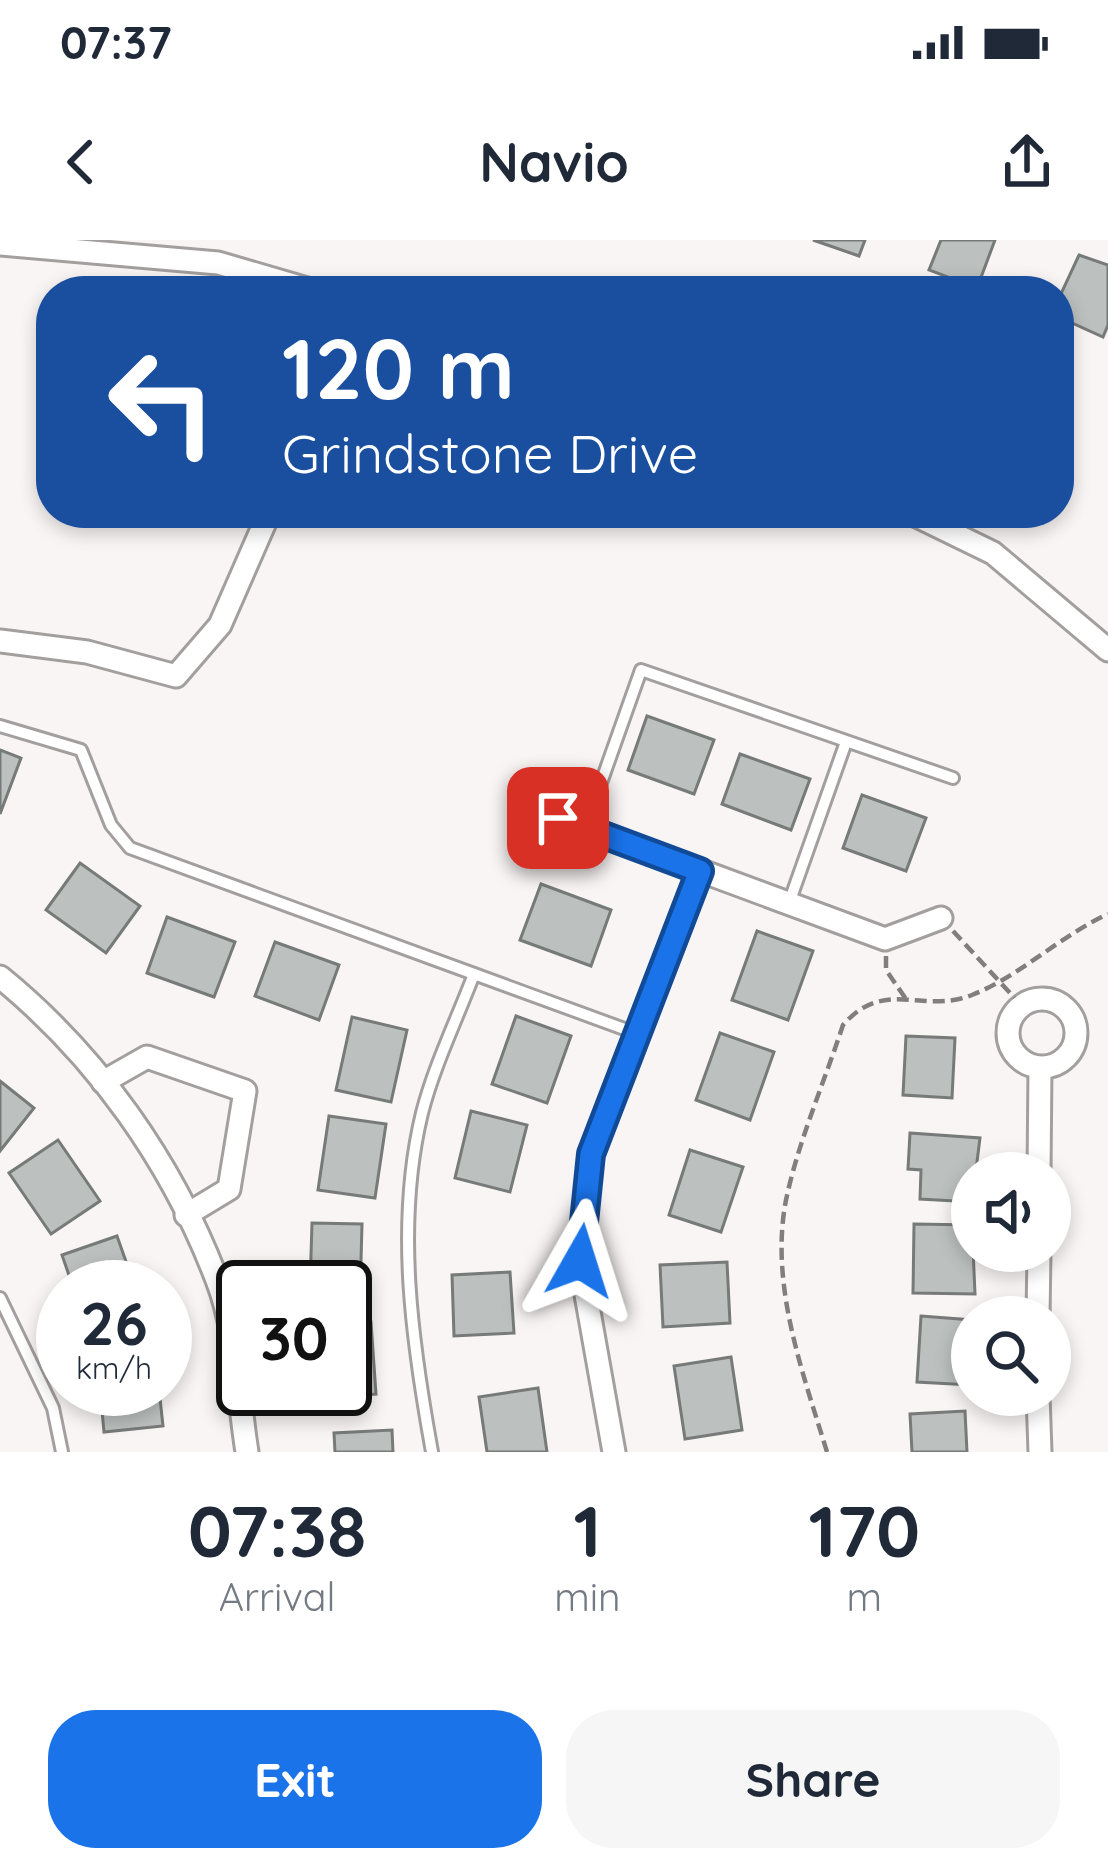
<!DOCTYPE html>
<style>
:root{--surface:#fff;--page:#f6f6f7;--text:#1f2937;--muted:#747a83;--accent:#1a73e8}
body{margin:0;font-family:Quicksand,sans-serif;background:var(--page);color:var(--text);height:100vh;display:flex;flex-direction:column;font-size:45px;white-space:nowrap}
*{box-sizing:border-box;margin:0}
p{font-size:39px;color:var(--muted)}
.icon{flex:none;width:66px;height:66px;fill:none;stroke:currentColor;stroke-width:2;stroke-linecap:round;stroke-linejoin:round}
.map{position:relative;height:1212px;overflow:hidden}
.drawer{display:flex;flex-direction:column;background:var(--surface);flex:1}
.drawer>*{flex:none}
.guide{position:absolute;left:36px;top:36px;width:1038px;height:252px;border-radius:48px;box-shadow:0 6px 18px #0003;background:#1a4fa0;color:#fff;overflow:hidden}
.buttons{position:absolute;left:951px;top:912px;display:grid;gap:24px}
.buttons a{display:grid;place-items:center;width:120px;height:120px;border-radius:50%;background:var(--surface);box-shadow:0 6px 18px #0003;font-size:60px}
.speed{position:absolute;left:36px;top:1020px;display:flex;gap:24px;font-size:60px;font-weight:700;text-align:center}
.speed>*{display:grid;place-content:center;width:156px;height:156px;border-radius:50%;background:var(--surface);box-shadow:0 6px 18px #0003;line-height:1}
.speed small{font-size:30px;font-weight:400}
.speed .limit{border:6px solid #111;border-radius:18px;background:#fff;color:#111}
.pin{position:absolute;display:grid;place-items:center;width:102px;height:102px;color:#fff;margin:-51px;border-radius:24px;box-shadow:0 6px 18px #0006}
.me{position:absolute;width:132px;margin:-66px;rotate:6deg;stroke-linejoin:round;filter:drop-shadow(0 0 9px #0008)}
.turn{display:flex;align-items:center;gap:42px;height:252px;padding:0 48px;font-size:54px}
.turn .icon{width:156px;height:156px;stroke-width:2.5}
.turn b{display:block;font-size:84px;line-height:102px}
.eta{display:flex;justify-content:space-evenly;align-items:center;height:204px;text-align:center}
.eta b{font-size:72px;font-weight:700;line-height:84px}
.action{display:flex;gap:24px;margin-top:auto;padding:24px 48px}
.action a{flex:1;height:138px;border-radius:48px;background:var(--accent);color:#fff;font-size:48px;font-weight:700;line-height:138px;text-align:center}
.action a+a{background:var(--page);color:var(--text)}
.status{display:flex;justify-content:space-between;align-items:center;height:84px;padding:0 60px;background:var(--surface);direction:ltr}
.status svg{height:33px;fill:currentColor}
header{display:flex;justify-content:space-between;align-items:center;height:156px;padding:0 48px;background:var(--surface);font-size:54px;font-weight:700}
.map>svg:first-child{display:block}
</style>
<div class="status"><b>07:37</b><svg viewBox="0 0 49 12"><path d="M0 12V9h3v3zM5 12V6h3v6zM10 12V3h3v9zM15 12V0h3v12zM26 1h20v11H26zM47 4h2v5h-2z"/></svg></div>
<header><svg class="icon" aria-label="back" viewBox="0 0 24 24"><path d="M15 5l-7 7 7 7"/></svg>Navio<svg class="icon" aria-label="share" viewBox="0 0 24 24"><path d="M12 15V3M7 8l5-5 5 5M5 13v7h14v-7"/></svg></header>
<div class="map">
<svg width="1108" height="1212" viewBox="0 0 1108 1212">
<rect width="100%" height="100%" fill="#faf5f5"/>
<g fill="#bcc0bf" stroke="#767a79" stroke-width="3">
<path d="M813 0H865L859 16Z"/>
<path d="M941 0H995L977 48 929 30Z"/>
<path d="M1079 15 1108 25V85L1103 97 1059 77V58Z"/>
<path d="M647 476 714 500 694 554 628 530Z"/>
<path d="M0 510 21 518 0 574Z"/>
<path d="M740 514 810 539 791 590 722 564Z"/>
<path d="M862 555 926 578 906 631 843 608Z"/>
<path d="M80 623 140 666 106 713 46 670Z"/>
<path d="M541 644 611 670 591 726 520 700Z"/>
<path d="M167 677 235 702 214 757 147 733Z"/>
<path d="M757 691 813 711 788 780 732 760Z"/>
<path d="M275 702 339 725 319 780 255 756Z"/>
<path d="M516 776 571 796 547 863 492 844Z"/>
<path d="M352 777 407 790 391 862 336 850Z"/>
<path d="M720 793 774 812 750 880 696 860Z"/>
<path d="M906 796 955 798 952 858 903 855Z"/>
<path d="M0 841 34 868 0 911Z"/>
<path d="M471 871 527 885 510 952 455 938Z"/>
<path d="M329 876 386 884 375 958 318 950Z"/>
<path d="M910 893 980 898 972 962 920 959 921 930 908 929Z"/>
<path d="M58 900 100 961 51 994 9 933Z"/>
<path d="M690 910 743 927 721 992 669 975Z"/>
<path d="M312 983 362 984 360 1058 345 1057V1047H310Z"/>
<path d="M914 984 972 985 975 1054 913 1053Z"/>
<path d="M117 996 135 1047H73L62 1015Z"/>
<path d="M727 1022 730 1083 663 1087 660 1025Z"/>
<path d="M510 1032 514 1093 454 1096 452 1035Z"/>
<path d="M921 1076 972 1080 970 1145 917 1142Z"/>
<path d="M371 1082 376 1154 319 1158 318 1149H345V1084Z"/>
<path d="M731 1117 742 1190 685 1199 674 1126Z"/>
<path d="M538 1148 547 1212H487L479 1157Z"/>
<path d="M100 1149H159L163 1186 104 1192Z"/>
<path d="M965 1171 967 1212H912L910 1174Z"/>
<path d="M392 1190 393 1212H335L334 1193Z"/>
</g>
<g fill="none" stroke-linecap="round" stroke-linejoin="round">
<g stroke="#a49f9f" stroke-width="16">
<g id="service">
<path d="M0 486 81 510 111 585 130 608 638 794"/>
<path d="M585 588 641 430 953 538"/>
<path d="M789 663 846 502"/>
<path d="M0 1058 53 1168 62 1212"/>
<path d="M432 1212C412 1102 395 984 422 873 434 826 457 779 474 734"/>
</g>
</g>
<g stroke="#a49f9f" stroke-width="27">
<g id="minor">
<path d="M0 4 218 23 314 51"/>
<path d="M911 273 993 313 1108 410"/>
<path d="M0 401 87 412 176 436 220 385 269 273"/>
<path d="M547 542 558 578 885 699 941 678"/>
<path d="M0 737C97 816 172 922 217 1040 237 1091 238 1157 247 1212"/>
<circle cx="1042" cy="793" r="34"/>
<path d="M103 842 147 817 245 851 229 949 186 975"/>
<path d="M1039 933 1040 828"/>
<path d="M1038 1077 1039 1011"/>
<path d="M1038 1155 1040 1212"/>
<path d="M614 1212 580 1021 591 915 700 631"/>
</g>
</g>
<g stroke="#827e7e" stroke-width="4.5" stroke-dasharray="12 6" stroke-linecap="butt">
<path d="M953 691 1021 765"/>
<path d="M886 716V730L906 759"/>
<path d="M827 1212C802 1130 767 1038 788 951 801 895 825 840 843 785 885 737 922 775 972 755 1020 736 1060 696 1108 674"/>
</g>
<use href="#service" stroke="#fff" stroke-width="10"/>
<use href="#minor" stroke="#fff" stroke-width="21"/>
</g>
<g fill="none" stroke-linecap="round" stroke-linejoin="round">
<g stroke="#114b97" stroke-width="30">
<path id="route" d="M558 578 700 631 591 914 580 1021"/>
</g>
<use href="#route" stroke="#1a73e8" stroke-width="21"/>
</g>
</svg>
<div class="buttons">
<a><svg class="icon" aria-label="sound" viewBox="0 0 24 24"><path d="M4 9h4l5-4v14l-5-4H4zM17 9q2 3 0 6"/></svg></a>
<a><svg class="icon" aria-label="search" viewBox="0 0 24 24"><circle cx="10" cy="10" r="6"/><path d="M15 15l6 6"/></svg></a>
</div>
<div class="speed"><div>26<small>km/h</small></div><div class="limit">30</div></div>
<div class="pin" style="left:558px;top:578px;background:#d93025"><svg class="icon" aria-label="arrive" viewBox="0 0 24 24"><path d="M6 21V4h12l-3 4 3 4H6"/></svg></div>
<svg class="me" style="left:580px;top:1021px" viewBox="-20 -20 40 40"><path d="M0-17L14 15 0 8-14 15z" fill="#1a73e8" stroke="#fff" stroke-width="4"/></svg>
<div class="guide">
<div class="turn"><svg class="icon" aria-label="left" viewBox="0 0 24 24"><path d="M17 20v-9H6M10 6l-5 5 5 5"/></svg><div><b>120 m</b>Grindstone Drive</div></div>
</div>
</div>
<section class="drawer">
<div class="eta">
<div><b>07:38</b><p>Arrival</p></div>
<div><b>1</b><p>min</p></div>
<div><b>170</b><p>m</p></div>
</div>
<div class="action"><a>Exit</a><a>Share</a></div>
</section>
